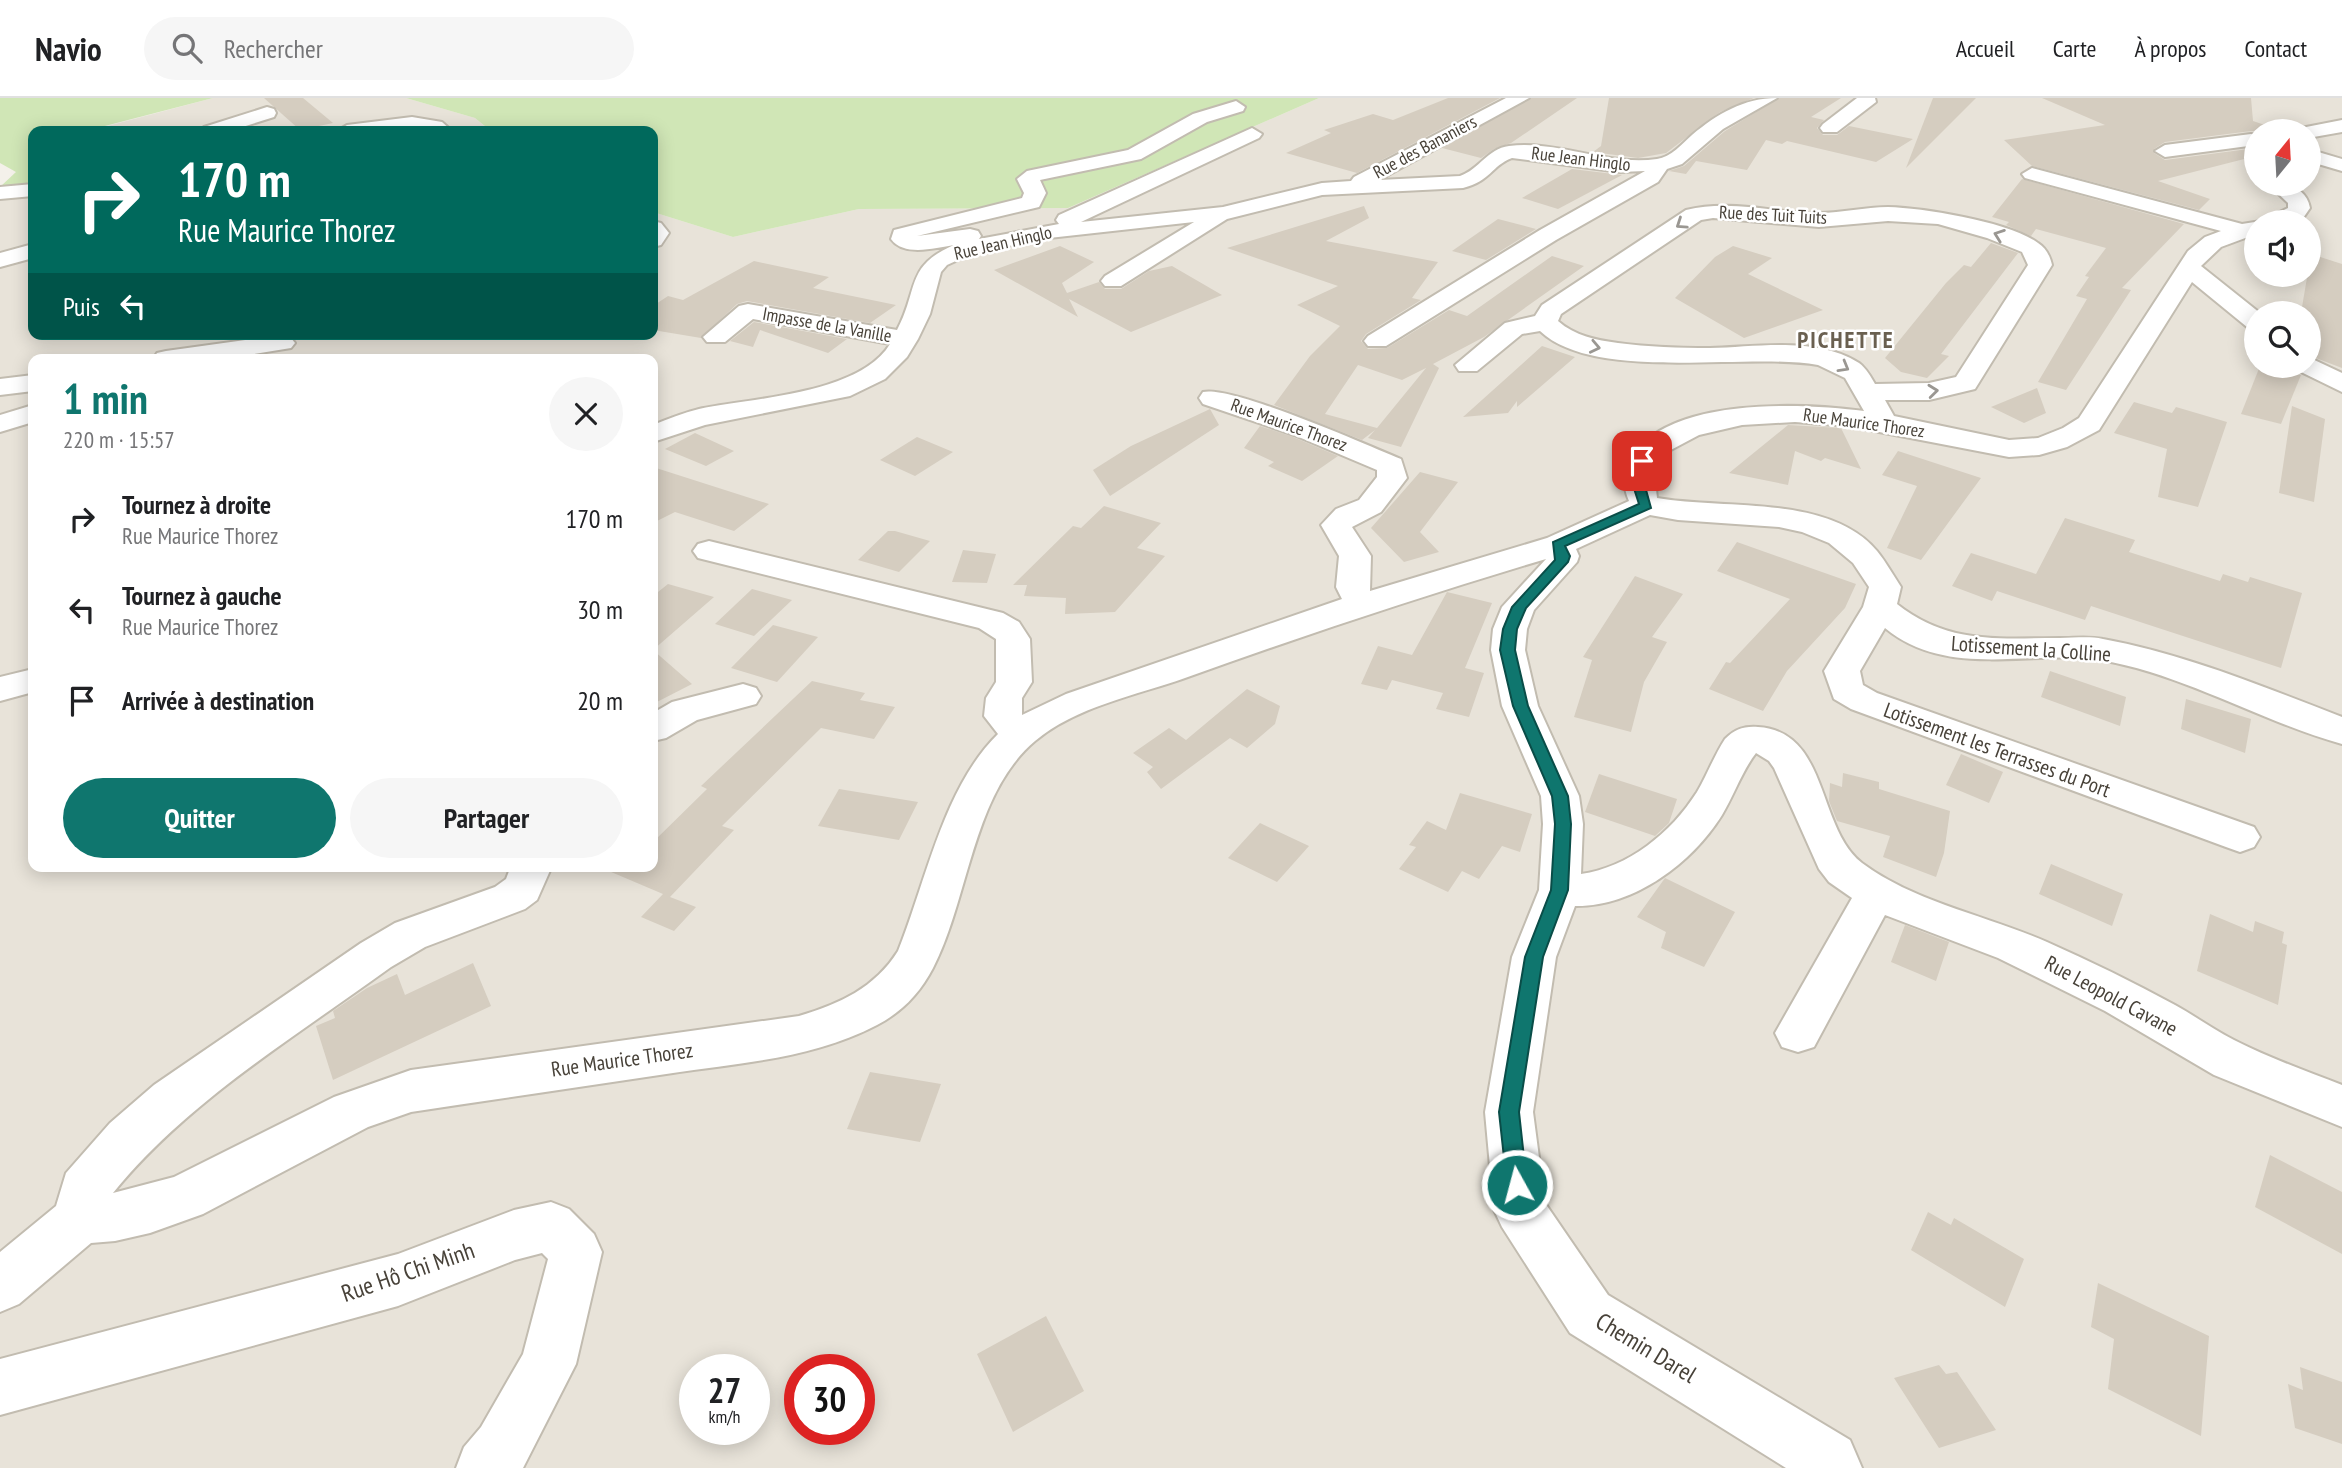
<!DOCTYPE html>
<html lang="fr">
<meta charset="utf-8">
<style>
:root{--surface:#fff;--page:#f6f6f6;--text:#202124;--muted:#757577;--line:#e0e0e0;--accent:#0f766e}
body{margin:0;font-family:"PT Sans Narrow",sans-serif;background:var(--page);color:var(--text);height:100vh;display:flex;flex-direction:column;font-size:26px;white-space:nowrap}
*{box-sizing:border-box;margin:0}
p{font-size:23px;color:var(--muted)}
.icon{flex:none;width:38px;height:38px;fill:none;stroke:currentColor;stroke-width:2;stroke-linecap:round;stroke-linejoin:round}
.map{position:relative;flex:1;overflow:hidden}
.sheet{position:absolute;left:28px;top:256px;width:630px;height:518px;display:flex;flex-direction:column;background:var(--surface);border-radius:14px;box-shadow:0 4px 18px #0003}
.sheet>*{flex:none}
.top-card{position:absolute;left:28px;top:28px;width:630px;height:214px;border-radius:14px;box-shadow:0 4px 18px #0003;background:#00695c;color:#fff;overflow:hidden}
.needle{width:46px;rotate:18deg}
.buttons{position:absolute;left:2244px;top:21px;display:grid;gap:14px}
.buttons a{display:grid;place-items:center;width:77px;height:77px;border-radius:50%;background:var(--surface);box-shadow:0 4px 18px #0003;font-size:35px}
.speed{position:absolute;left:679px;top:1256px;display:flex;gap:14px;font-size:35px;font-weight:700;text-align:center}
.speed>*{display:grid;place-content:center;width:91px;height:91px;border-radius:50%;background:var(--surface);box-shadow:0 4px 18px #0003;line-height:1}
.speed small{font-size:18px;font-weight:400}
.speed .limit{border:10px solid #d22;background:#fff;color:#111}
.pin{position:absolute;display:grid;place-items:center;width:60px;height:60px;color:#fff;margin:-30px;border-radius:14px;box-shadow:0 4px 10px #0006}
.me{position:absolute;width:77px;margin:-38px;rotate:353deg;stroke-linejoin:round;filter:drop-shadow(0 0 5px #0008)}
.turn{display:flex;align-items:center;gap:24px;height:147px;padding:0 35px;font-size:32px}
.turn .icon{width:91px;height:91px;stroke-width:2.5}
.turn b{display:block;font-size:49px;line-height:60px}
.then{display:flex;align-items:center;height:66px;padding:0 35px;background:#0003;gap:14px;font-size:26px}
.round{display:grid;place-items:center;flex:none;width:74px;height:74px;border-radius:37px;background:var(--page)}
.overview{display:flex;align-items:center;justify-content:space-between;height:119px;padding:0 35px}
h1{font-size:42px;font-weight:700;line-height:52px;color:var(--accent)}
.action{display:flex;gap:14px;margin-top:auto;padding:14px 35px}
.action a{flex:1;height:80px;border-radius:42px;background:var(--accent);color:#fff;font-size:28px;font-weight:700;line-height:80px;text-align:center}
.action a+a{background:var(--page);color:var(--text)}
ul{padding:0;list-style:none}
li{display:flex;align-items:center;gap:21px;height:91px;padding:0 35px}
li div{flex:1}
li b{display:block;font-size:26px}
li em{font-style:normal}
header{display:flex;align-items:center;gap:42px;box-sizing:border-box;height:98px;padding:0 35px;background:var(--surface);border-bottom:2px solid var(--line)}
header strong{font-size:33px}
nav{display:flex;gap:38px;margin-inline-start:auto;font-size:24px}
.search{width:490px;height:63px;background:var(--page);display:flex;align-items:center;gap:18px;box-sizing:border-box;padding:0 24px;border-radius:38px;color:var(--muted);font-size:26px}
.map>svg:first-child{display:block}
</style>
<header>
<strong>Navio</strong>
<div class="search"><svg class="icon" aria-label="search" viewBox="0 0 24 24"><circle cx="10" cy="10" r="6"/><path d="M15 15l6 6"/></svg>Rechercher</div>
<nav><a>Accueil</a><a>Carte</a><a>À propos</a><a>Contact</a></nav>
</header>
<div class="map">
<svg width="2342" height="1370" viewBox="0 0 2342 1370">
<rect width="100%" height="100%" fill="#f4f1ea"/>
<g fill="#e8e3d9" fill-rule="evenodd">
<path d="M213 0H406L475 20 491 33H106L100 30Z"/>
<path d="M1319 0H2342V1370H0V89L33 85V236H653V114L733 139 859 111 1068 110ZM2256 33H2308V86H2256ZM2256 124H2308V177H2256ZM2256 215H2308V268H2256ZM33 261H653V768H33ZM695 1272H754V1332H695ZM800 1272H859V1332H800Z"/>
</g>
<g fill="#d0e6b6">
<path d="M0 0H213L101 29 106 33H33V85L0 89 16 74 0 65Z"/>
<path d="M406 0H1319L1068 110 859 111 733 139 653 114V33H491L475 20Z"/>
</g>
<g fill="#d5cdc0" fill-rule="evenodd">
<path d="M264 0H303L333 25 300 32Z"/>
<path d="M1448 0H1500L1357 75 1286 55 1331 35 1324 32 1373 16 1393 22Z"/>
<path d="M1531 0H1577L1511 45 1494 51 1481 60 1442 50Z"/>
<path d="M1609 0H1754L1720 14 1666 55 1638 60 1593 54 1601 48Z"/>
<path d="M1779 0H1841L1811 19 1824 22 1817 30 1823 37H1837L1849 28 1913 41 1876 64 1787 43 1782 46 1766 42 1747 72 1696 63 1686 76 1669 73 1684 68 1725 33Z"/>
<path d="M1933 0H1976L1906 70Z"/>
<path d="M2042 0H2251L2253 23 2283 33H2251L2165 44 2154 51V55L2165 62 2256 50V58L2158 83 2210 101 2199 112 2032 68 2004 42 2105 27Z"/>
<path d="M1572 71 1622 77 1558 111 1522 100Z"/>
<path d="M2022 81 2184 126 2122 190 2131 192 2066 292 2038 284 2087 201 2076 198 2089 179 2085 178 2106 150 2036 131 2031 138 2006 127 2009 124 1992 119Z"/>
<path d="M1364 108 1369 120 1326 143 1438 164 1412 200 1421 202 1366 236 1361 243 1368 251 1387 250 1449 212 1467 218 1552 158 1584 168 1484 239 1433 266 1439 270 1401 349 1368 340 1375 332 1362 342 1274 307 1310 258 1340 228 1297 207 1338 188 1227 150ZM1358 267 1402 282 1426 270 1377 330 1325 316Z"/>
<path d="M1498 121 1536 131 1486 162 1452 153Z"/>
<path d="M1991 145 2018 155 1941 256 1949 258 1927 280 1901 274 1885 260 1946 185 1964 167 1971 169Z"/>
<path d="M1060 148 1094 164 1062 185 1067 195 1099 184 1105 191H1121L1149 173 1172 168 1222 197 1131 234 1069 201 1078 219 994 172Z"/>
<path d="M1733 148 1772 160 1748 176 1823 212 1744 240 1675 200 1715 159Z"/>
<path d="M2311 156 2342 166V270L2308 257V215H2301Z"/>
<path d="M754 163 829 179 813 190 896 207 870 225 747 203 737 206 701 240 653 232V208L668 198 683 202Z"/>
<path d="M754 224 847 241 828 255 760 232 753 249 730 243Z"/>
<path d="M1542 248 1575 259 1517 309V303L1508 315 1463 319Z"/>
<path d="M2260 268 2301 277 2281 326 2241 316Z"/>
<path d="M2037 290 2046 315 2024 325 1991 309Z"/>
<path d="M2134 304 2172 315 2176 309 2227 324 2198 409 2158 399 2167 351 2114 335Z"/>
<path d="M2292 308 2325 321 2314 404 2279 395Z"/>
<path d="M1210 311 1219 327 1110 398 1093 372 1131 348Z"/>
<path d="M1788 327 1841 330 1861 371 1825 360 1821 363 1795 353 1788 387 1729 375Z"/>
<path d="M1260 328 1293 339 1338 358 1302 383 1268 368 1274 364 1244 350Z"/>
<path d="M695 335 734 353 706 368 665 351Z"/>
<path d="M917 339 953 354 915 378 880 362Z"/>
<path d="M1898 353 1981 380 1921 462 1887 450 1917 388 1882 377Z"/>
<path d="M653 369 769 406 734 433 675 414 653 425Z"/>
<path d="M1420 374 1458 384 1420 434 1439 454 1404 464 1371 430Z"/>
<path d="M1104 408 1161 425 1137 450 1165 458 1115 514 1065 516 1066 500 1024 498 1027 487H1013L1073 428 1081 430Z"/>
<path d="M2065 420 2135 442 2129 454 2220 483 2223 476 2248 484 2250 479 2302 495 2281 570 2091 508 2085 522 1997 493 1992 503 1952 488 1971 455 2036 476Z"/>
<path d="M888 433H895L930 443 899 474 858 462Z"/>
<path d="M1737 444 1856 486 1845 510 1787 573 1763 613 1709 591 1726 564 1730 565 1790 501 1717 473Z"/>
<path d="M963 452 996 456 987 485 952 484Z"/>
<path d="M1635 478 1683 496 1652 539 1667 544 1644 584 1631 634 1574 619 1592 562 1583 559Z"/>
<path d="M668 486 714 499 653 552 692 586 653 606V498Z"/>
<path d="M752 491 792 502 754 538 715 526Z"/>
<path d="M1447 494 1492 505 1465 570 1484 575 1469 619 1436 611 1443 595 1392 582 1387 592 1361 586 1378 548 1412 557Z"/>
<path d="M773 527 818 539 777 584 731 570Z"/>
<path d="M2050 573 2126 599 2120 628 2041 599Z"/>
<path d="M812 583 865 595 860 602 895 609 874 641 821 630 722 728 734 732 670 799 696 809 674 833 641 819 663 796 597 768H653V744L707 691 701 688Z"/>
<path d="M1247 591 1280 608 1275 626 1247 650 1230 640 1161 691 1147 674 1153 669 1133 655 1169 630 1186 642Z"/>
<path d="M2186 601 2251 621 2245 655 2181 631Z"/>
<path d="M1961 656 2003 674 1989 705 1946 687Z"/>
<path d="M1843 675 1879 684V691L1950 713 1944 755 1936 779 1883 759 1890 738 1837 723 1829 703 1830 685 1842 689Z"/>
<path d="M1599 676 1677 701 1669 725 1655 738 1585 714Z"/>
<path d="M839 691 918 704 899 742 818 728Z"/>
<path d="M1460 695 1532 716 1520 754 1502 748 1479 781 1462 773 1448 794 1399 771 1416 749 1409 747 1427 723 1446 732Z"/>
<path d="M1260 725 1309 748 1277 784 1228 760Z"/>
<path d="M2051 766 2123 796 2112 828 2039 796Z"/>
<path d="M1665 780 1735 814 1704 869 1661 850 1666 834 1637 819Z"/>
<path d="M2210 816 2253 834 2255 823 2284 834 2282 845 2287 847 2278 907 2197 873Z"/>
<path d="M1905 827 1949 844 1936 883 1891 864Z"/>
<path d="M473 865 491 908 333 982 316 928 335 920 333 913 367 890 397 876 405 897Z"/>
<path d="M870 974 941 986 920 1044 847 1031Z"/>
<path d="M2270 1057 2342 1094V1156L2255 1109Z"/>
<path d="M1928 1114 1951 1127 1954 1120 2024 1161 2005 1209 1911 1152Z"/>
<path d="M2098 1185 2209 1238 2201 1338 2108 1291 2114 1241 2091 1229Z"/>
<path d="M1046 1218 1084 1293 1013 1334 977 1256Z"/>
<path d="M1939 1267 1946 1276 1957 1274 1996 1332 1939 1350 1894 1280Z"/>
<path d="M2300 1269 2342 1284V1346L2295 1330 2288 1286 2303 1292Z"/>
</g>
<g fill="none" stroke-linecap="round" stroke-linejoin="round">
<g stroke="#c2bcb0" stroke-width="4">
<g id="minor">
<path d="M1506 0H1529L1379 82 1460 78C1480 71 1487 51 1509 48 1558 42 1607 68 1657 61 1671 59 1682 46 1692 37 1717 16 1744 0 1777 0L1723 31 1682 66 1667 71 1658 84 1556 142 1386 248H1368L1364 243 1368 238 1540 132 1645 73 1620 74 1512 60C1491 68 1491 83 1463 90L1322 97 1227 121 1121 188H1105L1101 183 1105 178 1194 124 1040 141 969 157 947 167 941 174 930 216 918 241 907 259 885 281 850 298 705 327 653 344V327C668 321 683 315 699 311 752 300 860 296 890 246L753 221 725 244H707L703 239 739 208 748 206 897 232C919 191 905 168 954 147 935 150 904 159 891 141L894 132 1022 100 1024 95 1017 81 1027 73 1128 52 1193 16 1236 3 1245 9 1243 13 1207 24 1141 61 1040 82 1046 95 1039 109 917 138 970 131 978 133 981 138 979 141 1059 126 1056 122 1059 117 1252 30 1262 36 1259 40 1081 124 1223 109 1322 85 1351 83 1354 79Z"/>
<path d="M1857 0H1875L1876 4 1837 34H1823L1820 30 1823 26Z"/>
<path d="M267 9 274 11 276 15 274 19 230 33H201L204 29Z"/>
<path d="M412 19 442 24 452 33 412 30 337 33 347 27Z"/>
<path d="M2342 22V34L2308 40V33H2299L2301 30Z"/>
<path d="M2251 36 2256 37V47L2165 59 2155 53 2165 47Z"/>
<path d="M2308 51 2342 61V73L2308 63Z"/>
<path d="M2032 70 2242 126 2261 123 2288 110V105L2268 86C2286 86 2306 88 2310 110L2301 123 2295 124H2256V136L2221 149 2201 168 2260 215H2256V231L2247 229 2192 184 2099 332 2067 349 2039 357 2009 359 1848 328 1795 324 1742 327 1699 337 1667 354 1654 373 1657 400C1724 412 1829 396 1877 453 1886 464 1893 477 1901 489L1897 506C1949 547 1999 540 2060 540 2075 540 2089 538 2103 541 2185 556 2264 589 2342 619V646C2260 623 2186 577 2101 562 2031 551 1948 582 1885 530L1860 573 1863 587 1877 595 2254 729 2260 739 2254 749 2240 754 2226 749 1851 611 1834 601 1824 573 1863 509 1869 489 1853 465 1829 445 1802 434 1779 429 1678 422 1650 417 1576 451 1579 458 1577 464 1534 512 1527 531 1525 552 1538 608 1579 698 1583 726 1581 776C1629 769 1671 735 1697 694 1707 677 1714 658 1725 641 1735 631 1744 628 1758 629 1829 633 1817 731 1862 765 1916 805 1986 817 2047 844 2090 863 2133 884 2175 907 2195 918 2214 932 2234 942 2269 960 2306 973 2342 987V1029L2214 977 2105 913 1998 860 1885 817 1814 949 1798 954 1782 949 1775 935 1852 800 1829 784 1819 771 1774 670 1769 663 1756 655C1742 673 1734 697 1722 717 1692 765 1634 809 1575 808L1556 859 1533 1014 1545 1105 1608 1197 1850 1342 1862 1370H1786L1570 1235 1502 1129 1494 1112 1485 1014 1512 859 1539 792 1543 726 1541 698 1502 608 1491 552 1493 531 1502 509 1546 461C1425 497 1305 537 1185 580 1137 597 1075 609 1035 643 972 696 969 801 933 870 920 895 902 914 877 927 814 960 742 965 673 975 586 988 498 1001 411 1014L368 1029 203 1116 150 1135 115 1143 91 1145 19 1206 0 1214V1154L56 1108 66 1075 110 1025 154 987 361 845 395 825 495 789 506 781 511 768H552L537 802 525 811 425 849 391 869C295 939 189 1002 113 1095L174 1079 334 999 411 972 799 918C839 906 875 890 898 853 926 784 943 690 998 636L984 618 986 600 996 584V541L979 530 698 460 693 453 698 446 709 443 1003 515 1019 524 1030 541 1032 584 1022 600V617L1066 596 1342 501 1336 489 1339 458 1321 427 1336 411 1359 402 1377 379V372L1294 337 1203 306 1199 300 1203 294C1232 287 1367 347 1401 361L1407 380 1381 414 1352 429 1371 458 1370 493 1547 440 1629 403C1622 387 1623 372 1633 357 1672 299 1802 305 1864 313L1845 280 1818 267C1745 254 1595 285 1540 233L1522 236 1477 273H1459L1455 267 1505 225 1535 218 1542 207 1686 112C1731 101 1774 115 1819 115 1842 115 1865 109 1888 109 1924 110 2010 124 2038 145 2046 150 2050 158 2052 167L1975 291 1929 302H1885L1894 318 2009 342 2038 340 2063 330 2079 320 2188 153 2205 139 2221 133 2025 80 2022 76ZM1713 120 1819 129 1888 123 1938 126 1987 140 2022 154 2028 167 1956 279 1929 285 1875 286C1871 279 1866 270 1859 265 1817 238 1756 249 1710 250 1679 250 1648 249 1618 245 1596 242 1575 238 1558 223L1561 216 1701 122Z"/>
<path d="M33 86V98L0 101V89Z"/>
<path d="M653 123 661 125 669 135 661 147 653 149Z"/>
<path d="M33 146V160L0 169V155Z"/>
<path d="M282 237 291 240 295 245 291 250 224 261H153L157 255 166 253Z"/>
<path d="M2308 259 2342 275V294L2299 273 2295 268H2308Z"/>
<path d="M33 277V293L0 297V281Z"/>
<path d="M33 307V324L0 334V317Z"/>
<path d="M33 571V594L0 603V579Z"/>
<path d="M743 586 756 590 761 598 756 606 697 622 666 640 653 643V615L672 604Z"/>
<path d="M551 1104 569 1111 594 1136 602 1154 576 1266 523 1370H456L464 1349 481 1329 523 1256 548 1161 542 1155 515 1162 398 1208 0 1317V1261L398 1156 514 1112Z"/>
</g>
</g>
<use href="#minor" fill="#fff" fill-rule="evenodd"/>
</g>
<defs><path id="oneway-chevron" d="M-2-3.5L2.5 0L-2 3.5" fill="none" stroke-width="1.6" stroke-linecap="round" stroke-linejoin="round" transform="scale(1.75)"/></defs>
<g stroke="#9a9792">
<use href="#oneway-chevron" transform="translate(1681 126) rotate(146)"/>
<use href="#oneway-chevron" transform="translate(1999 137) rotate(-160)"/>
<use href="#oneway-chevron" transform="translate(1595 249) rotate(12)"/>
<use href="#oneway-chevron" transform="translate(1844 269) rotate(30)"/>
<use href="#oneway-chevron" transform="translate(1933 293) rotate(-6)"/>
</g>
<path fill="#0f766e" stroke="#0a4d48" stroke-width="2" d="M1638 360 1648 363 1643 381 1651 410 1565 448 1570 458 1568 464 1526 510 1517 531 1515 552 1528 608 1568 698 1571 726 1568 792 1543 859 1519 1014 1527 1087 1524 1094 1517 1097 1510 1094 1507 1087 1499 1014 1525 859 1551 792 1555 726 1552 698 1513 608 1500 552 1503 531 1512 509 1555 462 1553 444 1639 406 1631 381Z"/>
<g text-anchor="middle" stroke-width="5" stroke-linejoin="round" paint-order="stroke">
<g font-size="18" fill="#484239" stroke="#fff">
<text transform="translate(1425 49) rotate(-28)" y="6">Rue des Bananiers</text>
<text transform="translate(1581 61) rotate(7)" y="6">Rue Jean Hinglo</text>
<text transform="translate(1773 117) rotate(3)" y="6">Rue des Tuit Tuits</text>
<text transform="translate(1003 145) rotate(-13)" y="6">Rue Jean Hinglo</text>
<text transform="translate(827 227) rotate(10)" y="6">Impasse de la Vanille</text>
<text transform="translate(1864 325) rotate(8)" y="6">Rue Maurice Thorez</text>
<text transform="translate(1289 327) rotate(20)" y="6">Rue Maurice Thorez</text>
</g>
<g font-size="21" fill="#484239" stroke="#fff">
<text transform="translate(2031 551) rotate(4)" y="7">Lotissement la Colline</text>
<text transform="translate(1997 652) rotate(20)" y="7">Lotissement les Terrasses du Port</text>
<text transform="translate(2111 898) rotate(28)" y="7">Rue Leopold Cavane</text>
<text transform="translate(622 962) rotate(-8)" y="7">Rue Maurice Thorez</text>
</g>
<g font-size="23" font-weight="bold" letter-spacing="2" fill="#6a6050" stroke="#fff">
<text x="1846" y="250">PICHETTE</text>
</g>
<g font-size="24" fill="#484239" stroke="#fff">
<text transform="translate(408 1174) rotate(-19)" y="8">Rue Hô Chi Minh</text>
<text transform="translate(1646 1250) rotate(31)" y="8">Chemin Darel</text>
</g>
</g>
</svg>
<div class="buttons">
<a><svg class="needle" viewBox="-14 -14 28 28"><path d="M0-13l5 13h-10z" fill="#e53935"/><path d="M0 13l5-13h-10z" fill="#757577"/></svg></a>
<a><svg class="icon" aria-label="sound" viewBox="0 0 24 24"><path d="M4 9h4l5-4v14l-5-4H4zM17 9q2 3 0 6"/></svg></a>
<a><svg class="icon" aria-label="search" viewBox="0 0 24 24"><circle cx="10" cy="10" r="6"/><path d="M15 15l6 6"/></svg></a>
</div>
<div class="speed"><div>27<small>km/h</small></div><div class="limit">30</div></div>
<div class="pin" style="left:1642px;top:363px;background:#d93025"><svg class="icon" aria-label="arrive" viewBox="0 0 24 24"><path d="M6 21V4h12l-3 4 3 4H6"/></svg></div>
<svg class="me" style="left:1517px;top:1087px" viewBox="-20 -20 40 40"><circle r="17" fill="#0f766e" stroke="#fff" stroke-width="3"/><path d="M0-11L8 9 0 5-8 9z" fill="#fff"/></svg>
<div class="top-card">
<div class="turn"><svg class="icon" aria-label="right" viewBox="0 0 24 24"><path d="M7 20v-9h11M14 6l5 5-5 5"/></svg><div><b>170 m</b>Rue Maurice Thorez</div></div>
<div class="then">Puis<svg class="icon" aria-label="left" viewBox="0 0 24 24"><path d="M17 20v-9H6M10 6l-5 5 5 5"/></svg></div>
</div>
<section class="sheet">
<div class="overview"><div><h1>1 min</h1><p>220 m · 15:57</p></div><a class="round"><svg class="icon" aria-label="close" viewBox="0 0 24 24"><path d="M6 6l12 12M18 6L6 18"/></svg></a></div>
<ul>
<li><svg class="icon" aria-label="right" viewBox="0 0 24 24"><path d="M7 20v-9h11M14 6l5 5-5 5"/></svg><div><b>Tournez à droite</b><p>Rue Maurice Thorez</p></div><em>170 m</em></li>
<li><svg class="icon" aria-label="left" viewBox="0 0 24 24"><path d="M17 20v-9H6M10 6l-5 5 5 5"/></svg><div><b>Tournez à gauche</b><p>Rue Maurice Thorez</p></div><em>30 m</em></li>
<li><svg class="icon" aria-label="arrive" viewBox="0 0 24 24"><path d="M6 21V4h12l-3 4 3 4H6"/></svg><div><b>Arrivée à destination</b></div><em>20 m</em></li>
</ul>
<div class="action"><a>Quitter</a><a>Partager</a></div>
</section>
</div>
